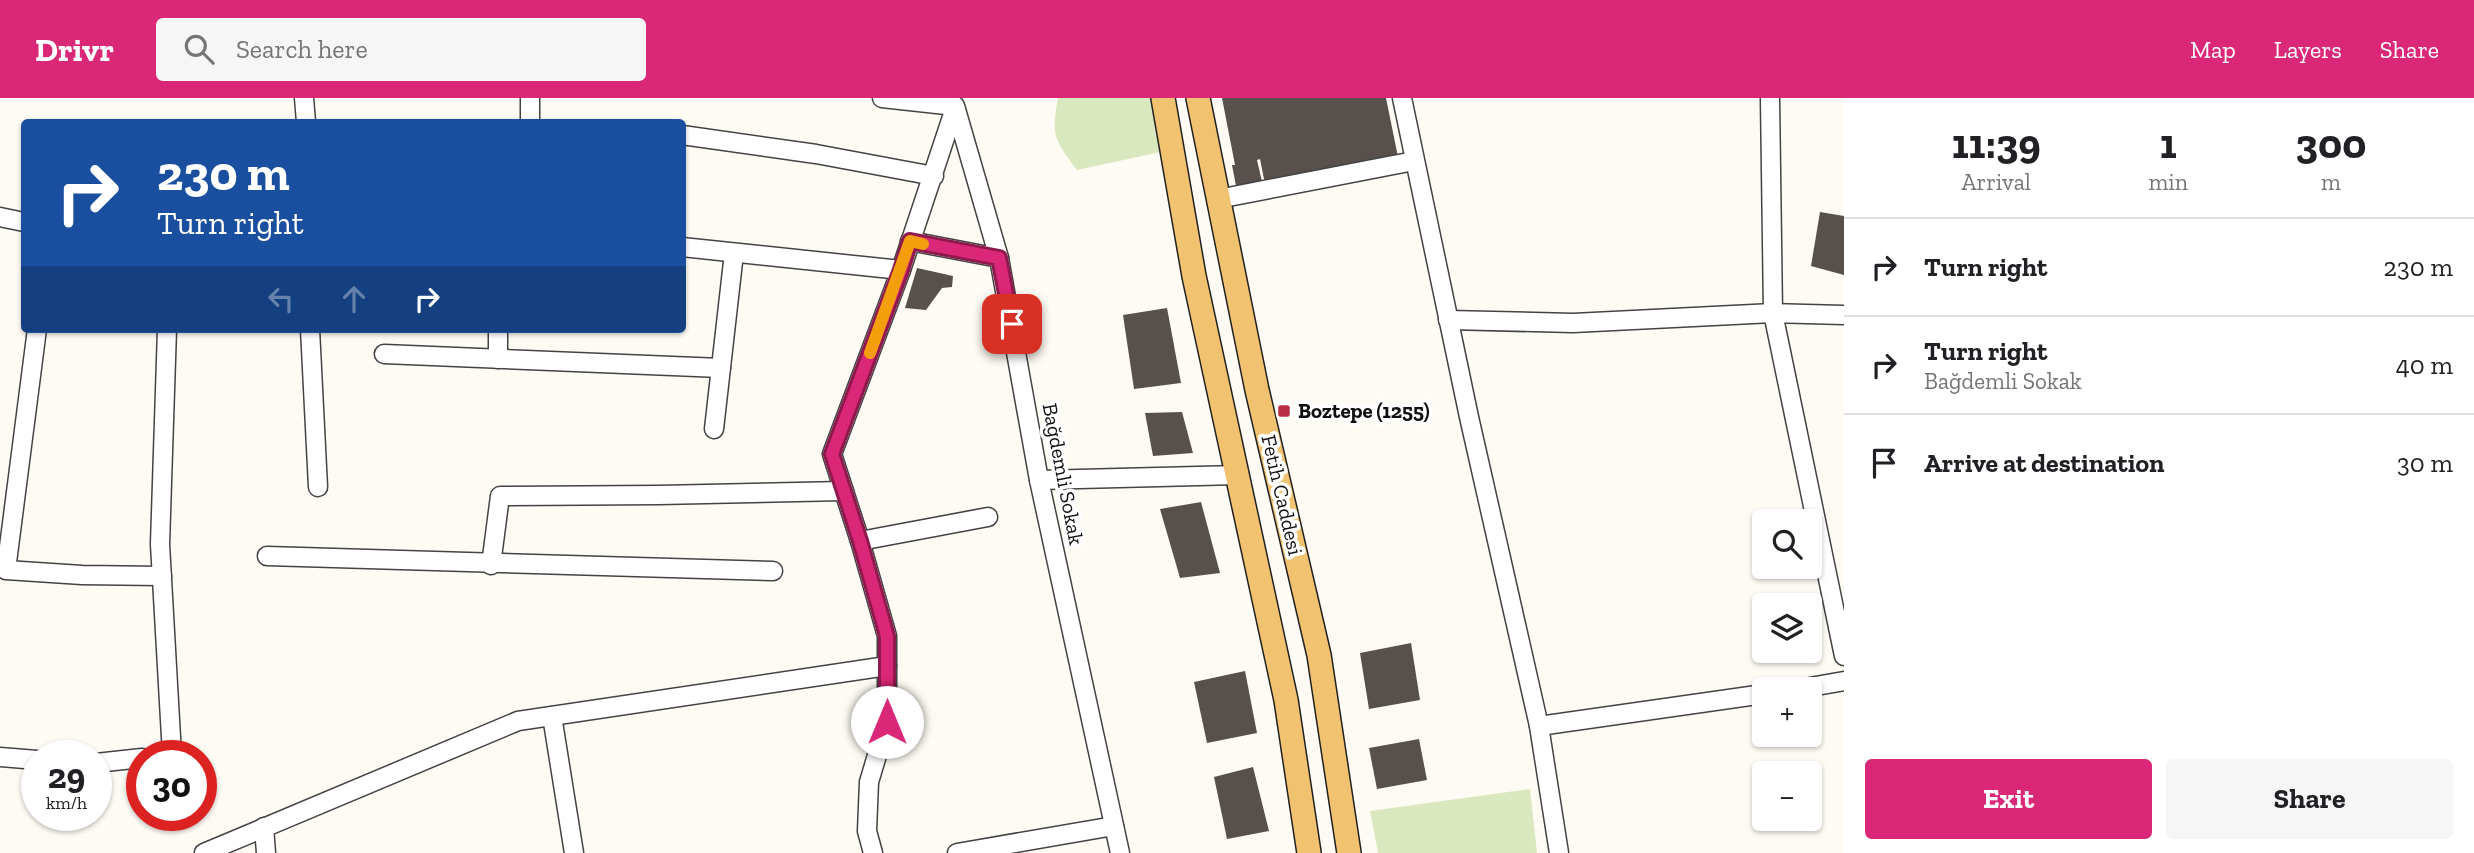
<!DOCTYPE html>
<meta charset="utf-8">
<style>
:root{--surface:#fff;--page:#f6f6f6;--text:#202124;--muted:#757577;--line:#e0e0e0;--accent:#db2777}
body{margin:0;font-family:"Zilla Slab",serif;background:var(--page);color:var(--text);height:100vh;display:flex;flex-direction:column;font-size:26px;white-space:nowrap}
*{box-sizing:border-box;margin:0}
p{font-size:23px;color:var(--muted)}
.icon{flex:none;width:38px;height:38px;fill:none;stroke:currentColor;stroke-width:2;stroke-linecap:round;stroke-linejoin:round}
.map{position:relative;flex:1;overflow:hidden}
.drawer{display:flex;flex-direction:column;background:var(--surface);width:630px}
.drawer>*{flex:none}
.guide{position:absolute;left:21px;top:21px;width:665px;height:214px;border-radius:7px;box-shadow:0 2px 5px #0004;background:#1a4fa0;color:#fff;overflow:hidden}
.buttons{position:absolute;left:1752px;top:411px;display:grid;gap:14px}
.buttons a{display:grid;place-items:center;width:70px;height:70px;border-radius:7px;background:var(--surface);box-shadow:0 2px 5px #0004;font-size:35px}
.speed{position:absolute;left:21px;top:642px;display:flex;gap:14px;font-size:35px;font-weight:700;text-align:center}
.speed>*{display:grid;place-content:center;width:91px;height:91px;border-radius:50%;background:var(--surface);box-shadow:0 2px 5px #0004;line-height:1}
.speed small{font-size:18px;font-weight:400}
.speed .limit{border:10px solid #d22;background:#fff;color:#111}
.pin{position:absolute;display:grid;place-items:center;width:60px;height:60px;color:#fff;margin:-30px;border-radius:14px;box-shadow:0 4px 10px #0006}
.me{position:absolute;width:77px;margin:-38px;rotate:0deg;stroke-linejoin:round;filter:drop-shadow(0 0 5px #0008)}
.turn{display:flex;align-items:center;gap:24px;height:147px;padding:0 21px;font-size:32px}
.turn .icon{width:91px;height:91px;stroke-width:2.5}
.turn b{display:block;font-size:49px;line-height:60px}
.lanes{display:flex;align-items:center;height:66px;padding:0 21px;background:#0003;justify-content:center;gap:35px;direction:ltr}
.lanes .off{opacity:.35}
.eta{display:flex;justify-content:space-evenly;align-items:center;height:119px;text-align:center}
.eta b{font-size:42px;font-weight:800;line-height:49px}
.cta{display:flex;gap:14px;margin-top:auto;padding:14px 21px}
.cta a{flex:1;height:80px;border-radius:7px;background:var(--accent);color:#fff;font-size:28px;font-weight:800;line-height:80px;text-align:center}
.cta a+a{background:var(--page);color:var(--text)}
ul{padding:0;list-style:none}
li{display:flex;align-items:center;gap:21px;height:98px;padding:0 21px;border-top:2px solid var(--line)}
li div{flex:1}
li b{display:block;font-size:26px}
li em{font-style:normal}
header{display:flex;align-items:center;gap:42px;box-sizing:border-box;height:98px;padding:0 35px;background:var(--accent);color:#fff}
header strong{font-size:33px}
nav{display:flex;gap:38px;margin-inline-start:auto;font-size:24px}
.search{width:490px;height:63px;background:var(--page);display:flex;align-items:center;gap:18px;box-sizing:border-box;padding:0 24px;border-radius:7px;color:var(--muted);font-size:26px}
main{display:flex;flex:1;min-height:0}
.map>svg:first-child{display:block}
</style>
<header>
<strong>Drivr</strong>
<div class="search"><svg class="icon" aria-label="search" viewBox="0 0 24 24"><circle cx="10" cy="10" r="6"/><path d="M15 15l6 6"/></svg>Search here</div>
<nav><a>Map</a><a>Layers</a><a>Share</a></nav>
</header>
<main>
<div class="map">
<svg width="1844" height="755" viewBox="0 0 1844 755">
<rect width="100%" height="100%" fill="#fefbf4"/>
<g fill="#d9e8be">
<path d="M1058 0H1151L1161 54 1077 72C1054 41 1051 38 1058 0Z"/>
<path d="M1530 691 1537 755H1378L1370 713Z"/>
</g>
<g fill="#58504d">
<path d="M1222 0H1386L1399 64 1266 91 1260 61 1257 62 1263 88 1237 93 1232 67H1235Z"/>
<path d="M1820 114 1844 118V177L1811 168Z"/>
<path d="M917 170 953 178 952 189 942 190 926 212 905 210Z"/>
<path d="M1167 210 1181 285 1134 291 1123 217Z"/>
<path d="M1182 314 1193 355 1153 358 1145 315Z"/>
<path d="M1201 404 1220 475 1180 480 1160 411Z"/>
<path d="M1411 545 1420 602 1369 611 1360 555Z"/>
<path d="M1245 573 1257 635 1207 645 1194 584Z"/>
<path d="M1419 641 1427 682 1377 691 1369 650Z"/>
<path d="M1253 669 1269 733 1227 741 1214 679Z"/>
</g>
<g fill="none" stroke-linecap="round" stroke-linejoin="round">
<g stroke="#434343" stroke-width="21">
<g id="minor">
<path d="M304 0 306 24"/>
<path d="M882 0 955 8 999 160 1039 382 1120 755"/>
<path d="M1402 0 1469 319 1539 628 1559 755"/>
<path d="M1770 1 1773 215 1844 558"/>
<path d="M530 24V0"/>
<path d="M682 37 816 56 934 78"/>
<path d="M1218 101 1414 63"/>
<path d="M0 119 24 124"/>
<path d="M910 143 999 160"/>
<path d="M682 149 901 172"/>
<path d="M1448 222 1573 225 1773 215 1844 217"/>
<path d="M37 231 6 472 82 477 162 478"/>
<path d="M310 231 318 389"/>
<path d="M498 231V261"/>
<path d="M384 256 721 270"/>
<path d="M714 331 734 155"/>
<path d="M1039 382 1238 377"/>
<path d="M860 443 988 419"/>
<path d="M267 458 773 473"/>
<path d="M491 467 500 398 659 397 844 393"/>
<path d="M1793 592 1844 583"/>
<path d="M552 618 574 755"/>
<path d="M1539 628 1764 596"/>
<path d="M162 658 172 657 160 446 167 231"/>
<path d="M0 659 37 662"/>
<path d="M96 665 142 660"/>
<path d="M264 729 266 755"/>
<path d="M204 755 518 623 887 568"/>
<path d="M873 755 867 733 869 684 887 624V538L860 443 832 356 901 172 955 10"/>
<path d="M957 755 1114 728"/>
</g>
</g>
<g stroke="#212121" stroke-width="26">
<g id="major">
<path d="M1163 0 1194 178 1286 602 1309 755"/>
<path d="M1198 0 1257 292 1319 557 1349 755"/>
</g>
</g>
<use href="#minor" stroke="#fff" stroke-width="18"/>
<use href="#major" stroke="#f1c371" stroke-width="23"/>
</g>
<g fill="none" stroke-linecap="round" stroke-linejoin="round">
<g stroke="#8e194d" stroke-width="18">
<path id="route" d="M887 624V538L860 443 832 356 901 172 910 143 999 160 1012 226"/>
</g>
<use href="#route" stroke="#db2777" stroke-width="12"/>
<path stroke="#f59e0b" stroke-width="12" d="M870 255 910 143 923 146"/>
</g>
<rect fill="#ba2e45" stroke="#fff" stroke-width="2.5" x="1277" y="306" width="14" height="14" rx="3.5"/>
<g text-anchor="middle" stroke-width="7" stroke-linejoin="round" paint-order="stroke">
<g font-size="21" font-weight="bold" fill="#101010" stroke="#fff" text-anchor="start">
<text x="1298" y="320">Boztepe (1255)</text>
</g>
<g font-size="21" fill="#101010" stroke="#fff">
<text transform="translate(1063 376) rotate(79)" y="7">Bağdemli Sokak</text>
<text transform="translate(1282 397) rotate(77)" y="7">Fetih Caddesi</text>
</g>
</g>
</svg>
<div class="buttons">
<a><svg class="icon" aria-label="search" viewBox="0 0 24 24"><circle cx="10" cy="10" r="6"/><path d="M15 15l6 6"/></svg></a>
<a><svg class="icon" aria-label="layers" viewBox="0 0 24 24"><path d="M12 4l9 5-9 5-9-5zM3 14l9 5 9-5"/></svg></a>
<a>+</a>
<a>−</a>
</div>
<div class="speed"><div>29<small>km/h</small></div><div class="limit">30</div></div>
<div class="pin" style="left:1012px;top:226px;background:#d93025"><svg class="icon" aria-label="arrive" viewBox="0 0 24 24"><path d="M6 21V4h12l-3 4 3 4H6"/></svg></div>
<svg class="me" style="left:887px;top:624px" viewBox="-20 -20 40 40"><circle r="19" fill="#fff"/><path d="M0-13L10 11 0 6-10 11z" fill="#db2777"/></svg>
<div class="guide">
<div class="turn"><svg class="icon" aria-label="right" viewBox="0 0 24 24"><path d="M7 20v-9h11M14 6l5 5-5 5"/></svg><div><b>230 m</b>Turn right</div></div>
<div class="lanes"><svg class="icon off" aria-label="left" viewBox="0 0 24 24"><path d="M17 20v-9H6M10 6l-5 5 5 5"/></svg><svg class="icon off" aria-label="ahead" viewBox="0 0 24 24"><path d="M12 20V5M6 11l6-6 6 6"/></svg><svg class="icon" aria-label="right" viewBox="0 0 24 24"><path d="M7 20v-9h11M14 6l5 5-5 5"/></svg></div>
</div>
</div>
<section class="drawer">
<div class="eta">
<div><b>11:39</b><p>Arrival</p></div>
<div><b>1</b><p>min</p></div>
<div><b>300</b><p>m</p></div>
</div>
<ul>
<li><svg class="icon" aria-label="right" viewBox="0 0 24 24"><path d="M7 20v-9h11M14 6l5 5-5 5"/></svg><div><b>Turn right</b></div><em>230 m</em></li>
<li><svg class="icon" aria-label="right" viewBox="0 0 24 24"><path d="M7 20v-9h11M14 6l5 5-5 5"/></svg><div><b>Turn right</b><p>Bağdemli Sokak</p></div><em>40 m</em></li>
<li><svg class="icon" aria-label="arrive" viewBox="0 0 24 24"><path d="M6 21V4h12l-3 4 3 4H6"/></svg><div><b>Arrive at destination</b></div><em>30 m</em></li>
</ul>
<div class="cta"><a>Exit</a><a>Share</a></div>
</section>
</main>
